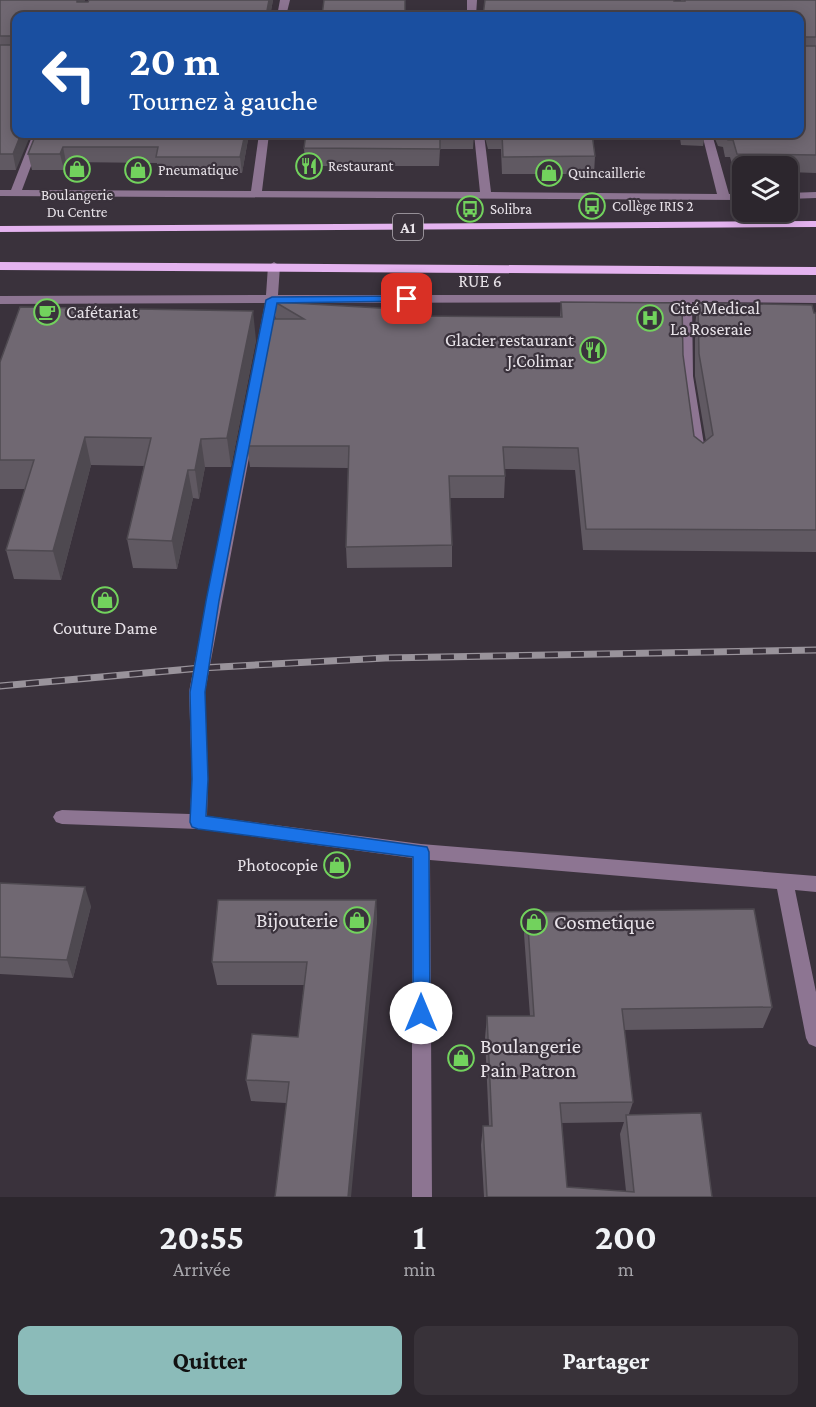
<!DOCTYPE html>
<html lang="fr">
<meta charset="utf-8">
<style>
:root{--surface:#2c262d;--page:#383239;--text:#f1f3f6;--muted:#a6a5aa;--line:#484349;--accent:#8bbbb9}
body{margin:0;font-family:"Crimson Pro",serif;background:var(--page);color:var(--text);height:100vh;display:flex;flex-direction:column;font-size:22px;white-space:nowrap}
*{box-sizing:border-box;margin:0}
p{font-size:20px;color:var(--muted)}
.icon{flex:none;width:33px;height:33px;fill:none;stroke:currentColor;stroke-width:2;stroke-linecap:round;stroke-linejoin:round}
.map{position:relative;height:1197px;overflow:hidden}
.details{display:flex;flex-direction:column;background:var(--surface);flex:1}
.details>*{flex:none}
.banner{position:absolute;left:12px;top:12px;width:792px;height:126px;border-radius:12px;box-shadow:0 3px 15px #0003,0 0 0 2px var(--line);background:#1a4fa0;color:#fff;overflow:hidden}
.tools{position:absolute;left:732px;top:156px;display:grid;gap:12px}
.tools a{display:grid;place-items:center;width:66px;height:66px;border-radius:12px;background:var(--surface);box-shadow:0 3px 15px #0003,0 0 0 2px var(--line);font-size:30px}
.pin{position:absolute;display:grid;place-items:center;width:51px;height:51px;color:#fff;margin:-26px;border-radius:12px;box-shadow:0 3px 9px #0006}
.me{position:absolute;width:66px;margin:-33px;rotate:0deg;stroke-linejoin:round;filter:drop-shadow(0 0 4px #0008)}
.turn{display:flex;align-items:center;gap:21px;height:126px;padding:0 18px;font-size:27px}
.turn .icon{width:78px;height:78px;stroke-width:2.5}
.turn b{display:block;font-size:42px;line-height:51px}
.eta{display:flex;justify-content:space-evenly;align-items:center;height:102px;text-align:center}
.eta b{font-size:36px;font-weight:700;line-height:42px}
.primary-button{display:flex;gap:12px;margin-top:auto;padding:12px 18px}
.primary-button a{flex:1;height:69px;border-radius:12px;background:var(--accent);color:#111;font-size:24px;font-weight:700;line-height:69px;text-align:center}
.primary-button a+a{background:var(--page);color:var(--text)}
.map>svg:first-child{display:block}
</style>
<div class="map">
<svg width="816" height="1197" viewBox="0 0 816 1197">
<rect width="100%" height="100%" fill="#3a323c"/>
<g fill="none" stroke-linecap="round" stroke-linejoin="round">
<g fill="#8d7592" fill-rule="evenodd">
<path d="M280 0H290L286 16H277Z"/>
<path d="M467 0H477L476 16H467Z"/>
<path d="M33 134H43L22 190 251 191 259 134H269L262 191 480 192 474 134H484L491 192 717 194 702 134H712L729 194H742V200L0 196V190H11Z"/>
<path d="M816 192V198L788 199V193Z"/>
<path d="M274 262 280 266 278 295H816V303L692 302 693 376 706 457 699 462 692 457 681 376 680 302 278 303 205 692 208 779 207 816 421 844 816 876V892L795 890 816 992V1047L809 1044 806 1038 777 889 430 860 432 1197H412V858L198 829 62 824 56 822 53 817 56 812 62 810 190 814 192 779 189 692 265 303 0 304V296L266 295 268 266Z"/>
</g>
<g fill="#e4b3ef" fill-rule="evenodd">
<path d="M816 221V227L0 232V226Z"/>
<path d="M0 262 816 267V275L0 270Z"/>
</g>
<g stroke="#99939b" stroke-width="7">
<path id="rail" d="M0 686 201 668 385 658 816 650"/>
</g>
<use href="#rail" stroke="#3a323c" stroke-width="4.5" stroke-dasharray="13" stroke-linecap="butt"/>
</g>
<g fill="#605962" fill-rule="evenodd">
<path d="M0 0H85L84 2H88L89 0H273L270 16H16V170H0Z"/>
<path d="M681 0H816V173L788 172V166H742V172L734 171 730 157H725L723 147 718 146 713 134H800L674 1H681Z"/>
<path d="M36 134H249L242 173 158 172 157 163 66 162 64 170H32L28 154Z"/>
<path d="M306 134H474L473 149H440L439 166H305L304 148Z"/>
<path d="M484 134H705L703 146 681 145 680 138 593 137 595 156 594 174H502L501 149H488Z"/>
<path d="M275 302 414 316 560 317 561 302 683 355 694 436 703 443 706 441 695 376V325L698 303 816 313V552L583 550 575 470 504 469 505 476 504 498H450L452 545V567L347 568 346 547 348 468 250 467 247 446 276 319Z"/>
<path d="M256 340 231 467H205L199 499 193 498 177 569 133 568 127 539 144 466 91 465 61 580 14 579 6 550 25 489H0V362Z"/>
<path d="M0 883 91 906 73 978 0 974Z"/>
<path d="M376 900 377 923 286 1103 251 1101 246 1080 298 1037 304 985H217L212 962Z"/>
<path d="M527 912 772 1007 763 1028 624 1030 633 1102 629 1114 712 1197H484L481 1145 483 1126H489L485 1038 487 1016H530L524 934ZM624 1122 620 1134 626 1191 567 1187 562 1123Z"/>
</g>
<g fill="#4e4950">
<path d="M77 0H85L79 16 77 2Z"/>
<path d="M269 0H273L270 16H266Z"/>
<path d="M21 134H31L16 170 13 154Z"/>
<path d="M245 134H249L242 173 240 157Z"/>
<path d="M63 147 66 162 64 170 60 154Z"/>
<path d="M253 311 256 340 231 467 227 438Z"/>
<path d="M85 437 91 465 61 580 53 551Z"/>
<path d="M201 439 205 467 199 499 195 470Z"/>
<path d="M188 470 193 498 177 569 172 541Z"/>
<path d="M85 887 91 906 73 978 67 960Z"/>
<path d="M376 900 377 923 351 1197H348Z"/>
</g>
<g fill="#706872" stroke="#4e4950" stroke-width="1.5">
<path d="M0 0H77V2H88L89 0H269L266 16H16V134H21L13 154H0V45H14V36H0Z"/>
<path d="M324 0H405V16H322Z"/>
<path d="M485 0H674V1H685V0H816V37H802V46H816V155L737 154 733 140H728L727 134H800V16H483Z"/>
<path d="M36 134H245L240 157H156L158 147H63L60 154H28Z"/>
<path d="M306 134H440V149L304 148Z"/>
<path d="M502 134H592L595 156 503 157Z"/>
<path d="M275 302 414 310V316L562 317 561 302 682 303 683 355 694 436 703 443 713 435 699 354 698 303 812 305 814 313H816V530L586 529 578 448 503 447 505 476H449L452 545 346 547 349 446H247L271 319H304Z"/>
<path d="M20 307 253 311 227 438 201 439 195 470H188L172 541 127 539 151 438 85 437 53 551 6 550 34 460H0V362Z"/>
<path d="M0 883 85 887 67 960 0 957Z"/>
<path d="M218 900H376L348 1197H275L289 1082 246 1080 252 1034 298 1037 307 962H212Z"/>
<path d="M754 909 772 1007 622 1009 633 1102 560 1103 567 1187 634 1192 626 1115 701 1113 712 1197H487L483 1126H492L487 1016H534L527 912Z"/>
</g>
<path fill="#1a73e8" stroke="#114b97" stroke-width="1.5" d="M407 296 411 297V301L277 303 219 601 205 692 208 779 206 816 427 847 429 852 430 1013 427 1019 421 1021 415 1019 413 1013V857L198 829 192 827 190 822 192 779 190 692 206 601 266 300 272 297Z"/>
<defs>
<g id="restaurant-ring" transform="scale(1.35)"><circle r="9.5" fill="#3a323c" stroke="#72d25d" stroke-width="1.5"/><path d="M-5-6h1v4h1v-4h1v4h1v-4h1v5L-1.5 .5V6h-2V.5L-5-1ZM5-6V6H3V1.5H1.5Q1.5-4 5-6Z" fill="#72d25d"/></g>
<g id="shop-ring" transform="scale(1.35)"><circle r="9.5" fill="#3a323c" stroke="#72d25d" stroke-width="1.5"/><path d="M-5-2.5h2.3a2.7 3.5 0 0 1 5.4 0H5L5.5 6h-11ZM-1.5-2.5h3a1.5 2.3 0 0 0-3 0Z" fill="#72d25d"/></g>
<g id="bus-ring" transform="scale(1.35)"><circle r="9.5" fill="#3a323c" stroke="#72d25d" stroke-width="1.5"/><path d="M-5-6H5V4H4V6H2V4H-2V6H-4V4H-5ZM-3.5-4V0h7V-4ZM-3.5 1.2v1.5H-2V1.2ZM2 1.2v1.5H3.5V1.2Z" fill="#72d25d"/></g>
<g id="cafe-ring" transform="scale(1.35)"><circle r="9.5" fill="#3a323c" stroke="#72d25d" stroke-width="1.5"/><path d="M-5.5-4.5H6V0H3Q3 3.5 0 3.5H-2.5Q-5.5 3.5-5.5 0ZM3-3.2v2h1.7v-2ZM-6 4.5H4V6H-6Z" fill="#72d25d"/></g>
<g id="hospital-ring" transform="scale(1.35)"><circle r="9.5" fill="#3a323c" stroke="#72d25d" stroke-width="1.5"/><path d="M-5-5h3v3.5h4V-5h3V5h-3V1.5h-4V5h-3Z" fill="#72d25d"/></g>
</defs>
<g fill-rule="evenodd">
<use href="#restaurant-ring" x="309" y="166"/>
<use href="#shop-ring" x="77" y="169"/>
<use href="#shop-ring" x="138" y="170"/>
<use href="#shop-ring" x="549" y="173"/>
<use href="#bus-ring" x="592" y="206"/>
<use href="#bus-ring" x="470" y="209"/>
<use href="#cafe-ring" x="47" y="312"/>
<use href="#hospital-ring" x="650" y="318"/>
<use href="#restaurant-ring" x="593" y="350"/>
<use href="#shop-ring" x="105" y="600"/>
<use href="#shop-ring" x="337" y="865"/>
<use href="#shop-ring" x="357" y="920"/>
<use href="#shop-ring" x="534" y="922"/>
<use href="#shop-ring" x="461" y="1058"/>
</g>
<g text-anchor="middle" stroke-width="4.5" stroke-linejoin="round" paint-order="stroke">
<g font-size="15" fill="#e8e3e9" stroke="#3a323c" text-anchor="start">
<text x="328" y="171">Restaurant</text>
<text x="158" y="175">Pneumatique</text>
<text x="568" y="178">Quincaillerie</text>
<text x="77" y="200" text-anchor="middle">Boulangerie<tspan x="77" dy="17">Du Centre</tspan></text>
<text x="612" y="211">Collège IRIS 2</text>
<text x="490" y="214">Solibra</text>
</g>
<rect fill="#3a323c" stroke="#b4aeb5" stroke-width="1.5" x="393" y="214" width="30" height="26" rx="4.5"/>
<g font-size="16" font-weight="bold" fill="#e8e3e9">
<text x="408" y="233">A1</text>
</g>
<g font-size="18" fill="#e8e3e9" stroke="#3a323c">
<text x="480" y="287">RUE 6</text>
</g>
<g font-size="18" fill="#e8e3e9" stroke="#3a323c" text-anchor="start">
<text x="670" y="314">Cité Medical<tspan x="670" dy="21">La Roseraie</tspan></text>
<text x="66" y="318">Cafétariat</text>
<text x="574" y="346" text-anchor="end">Glacier restaurant<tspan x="574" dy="21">J.Colimar</tspan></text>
<text x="105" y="634" text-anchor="middle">Couture Dame</text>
<text x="318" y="871" text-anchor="end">Photocopie</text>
</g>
<g font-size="21" fill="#e8e3e9" stroke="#3a323c" text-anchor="start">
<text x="338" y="927" text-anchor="end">Bijouterie</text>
<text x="554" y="929">Cosmetique</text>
<text x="480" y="1053">Boulangerie<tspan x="480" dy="24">Pain Patron</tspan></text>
</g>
</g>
</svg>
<div class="tools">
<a><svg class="icon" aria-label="layers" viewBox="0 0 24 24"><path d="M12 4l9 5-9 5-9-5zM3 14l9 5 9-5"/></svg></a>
</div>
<div class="pin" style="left:407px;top:299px;background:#d93025"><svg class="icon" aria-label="arrive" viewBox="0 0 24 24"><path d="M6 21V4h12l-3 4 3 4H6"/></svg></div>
<svg class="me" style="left:421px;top:1013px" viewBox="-20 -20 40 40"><circle r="19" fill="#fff"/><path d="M0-13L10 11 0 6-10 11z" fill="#1a73e8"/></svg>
<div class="banner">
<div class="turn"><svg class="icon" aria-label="left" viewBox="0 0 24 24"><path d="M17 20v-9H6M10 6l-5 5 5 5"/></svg><div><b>20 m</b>Tournez à gauche</div></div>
</div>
</div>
<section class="details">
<div class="eta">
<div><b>20:55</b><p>Arrivée</p></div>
<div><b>1</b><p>min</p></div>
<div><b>200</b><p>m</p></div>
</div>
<div class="primary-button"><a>Quitter</a><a>Partager</a></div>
</section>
